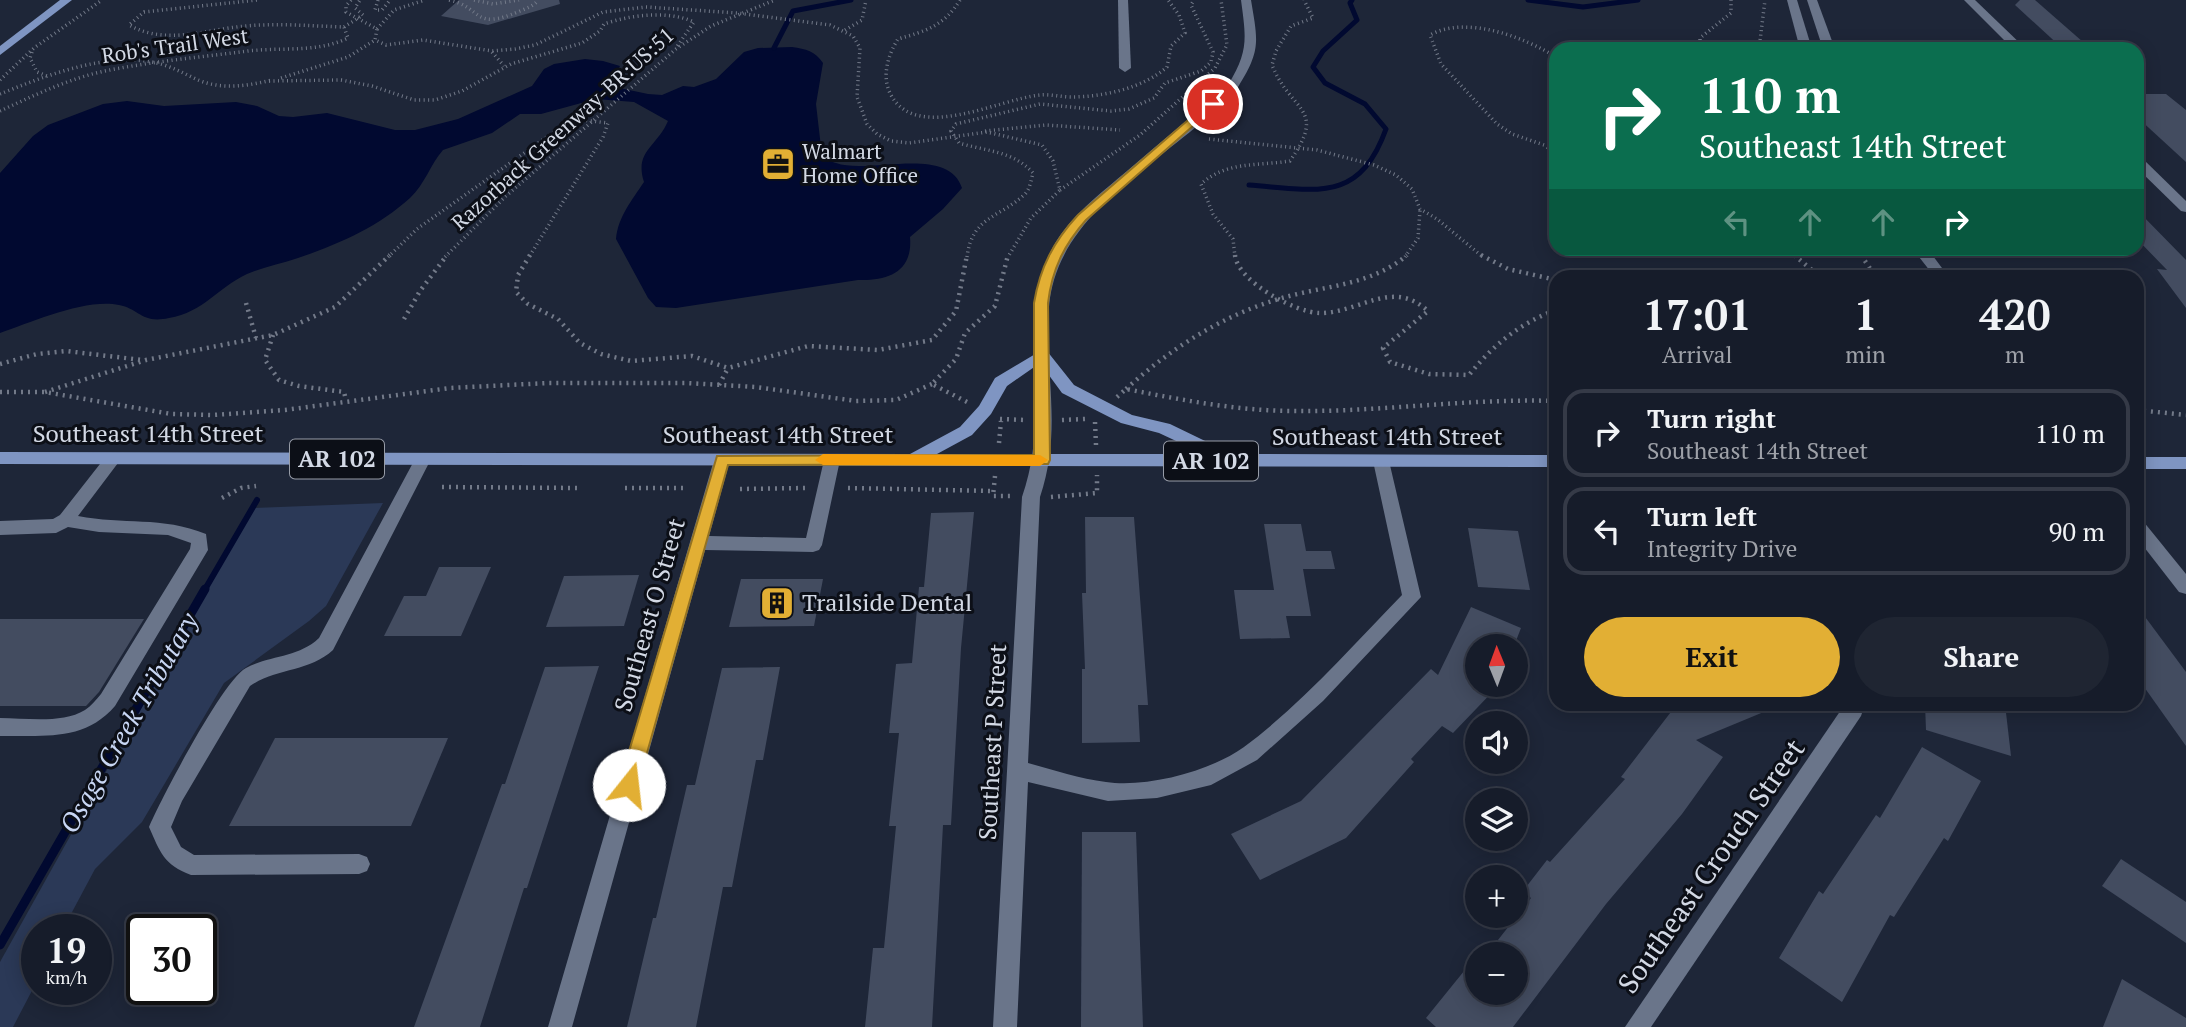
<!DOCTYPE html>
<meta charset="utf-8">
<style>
:root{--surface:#161c2a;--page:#1f2532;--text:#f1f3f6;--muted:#9ea1a8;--line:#353a47;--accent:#e2af34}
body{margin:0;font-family:"PT Serif",serif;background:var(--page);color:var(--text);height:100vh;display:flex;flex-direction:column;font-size:26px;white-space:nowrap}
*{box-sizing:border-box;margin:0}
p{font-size:23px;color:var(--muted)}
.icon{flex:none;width:38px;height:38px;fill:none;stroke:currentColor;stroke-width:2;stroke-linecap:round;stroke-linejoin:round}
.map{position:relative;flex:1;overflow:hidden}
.sheet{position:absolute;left:1549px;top:270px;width:595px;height:441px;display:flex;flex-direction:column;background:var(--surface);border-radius:21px;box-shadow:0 4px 18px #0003,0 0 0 2px var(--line)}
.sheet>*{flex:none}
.banner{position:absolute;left:1549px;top:42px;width:595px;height:214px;border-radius:21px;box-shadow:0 4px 18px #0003,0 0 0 2px var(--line);background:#0b6e4f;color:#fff;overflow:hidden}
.needle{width:46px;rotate:359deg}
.tools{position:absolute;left:1465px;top:634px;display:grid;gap:14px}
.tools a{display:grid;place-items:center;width:63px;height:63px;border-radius:50%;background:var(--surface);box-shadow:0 4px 18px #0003,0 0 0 2px var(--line);font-size:35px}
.speed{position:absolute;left:21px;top:914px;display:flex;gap:14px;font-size:35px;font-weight:700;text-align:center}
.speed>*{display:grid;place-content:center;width:91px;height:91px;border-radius:50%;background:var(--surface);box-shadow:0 4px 18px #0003,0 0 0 2px var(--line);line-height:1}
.speed small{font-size:18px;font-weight:400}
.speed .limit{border:4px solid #111;border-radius:10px;background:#fff;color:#111}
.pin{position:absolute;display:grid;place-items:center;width:60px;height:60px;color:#fff;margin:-30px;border:4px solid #fff;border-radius:50%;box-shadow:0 2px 7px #0007}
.me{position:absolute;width:77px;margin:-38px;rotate:16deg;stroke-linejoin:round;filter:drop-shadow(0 0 5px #0008)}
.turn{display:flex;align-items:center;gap:24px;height:147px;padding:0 35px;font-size:32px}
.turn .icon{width:91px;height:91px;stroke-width:2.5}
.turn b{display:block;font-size:49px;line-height:60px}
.lanes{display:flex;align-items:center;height:66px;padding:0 35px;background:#0003;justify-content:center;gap:35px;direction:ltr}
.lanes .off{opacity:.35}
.eta{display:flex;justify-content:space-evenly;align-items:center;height:119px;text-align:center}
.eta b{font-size:42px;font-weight:700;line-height:49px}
.action{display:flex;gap:14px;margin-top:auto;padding:14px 35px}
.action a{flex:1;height:80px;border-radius:42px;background:var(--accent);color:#111;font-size:28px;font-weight:700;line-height:80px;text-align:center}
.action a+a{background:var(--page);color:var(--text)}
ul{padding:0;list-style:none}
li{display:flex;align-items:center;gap:21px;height:88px;margin:0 14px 10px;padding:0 21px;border:4px solid var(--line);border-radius:21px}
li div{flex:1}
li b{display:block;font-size:26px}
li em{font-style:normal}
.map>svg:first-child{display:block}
</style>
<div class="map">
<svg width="2186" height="1027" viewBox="0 0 2186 1027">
<rect width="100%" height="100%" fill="#1e2638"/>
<path fill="#2b3957" d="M383 503 326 606 309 621 224 683 142 822 95 869 63 929H37V981L13 1027H0V962L253 508Z"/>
<path fill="#010930" d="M792 47C806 49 815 51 823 63L816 104 822 156C826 158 831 162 836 163 869 175 948 144 962 188L943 209 910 237C913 272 888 281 858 280L676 308 656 307 648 298 616 239C618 217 632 200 644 182 634 151 657 147 668 121L634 102 596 99 541 114H520L492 133 443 150C430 165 425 184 410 198 378 227 339 244 298 258 281 264 263 267 247 274 217 288 204 312 169 318 141 324 140 309 119 305 86 298 32 322 0 333V173L33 136 48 125 103 104 127 101 164 106 236 102 257 106 279 116 293 117 327 113 395 130H415L458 119 532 86 544 69 554 64 585 59 603 61 620 66 613 79 615 87 648 94 662 95 683 86 694 87 716 79 744 52 758 48Z"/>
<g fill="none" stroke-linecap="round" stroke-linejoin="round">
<g stroke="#010930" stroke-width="5">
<path d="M1528 0 1583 7 1638 0"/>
<path d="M774 48 793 11 851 0"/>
<path d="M1249 185C1316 190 1359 204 1386 129L1365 104 1325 83 1313 67 1323 51 1357 20 1350 3 1352 0"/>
</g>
<path stroke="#010930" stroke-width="6" d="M204 591 257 500"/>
<path stroke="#010930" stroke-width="9" d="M0 945 205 589"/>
</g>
<g fill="#434c60">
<path d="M459 0H559L560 4 488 25 441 16Z"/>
<path d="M2020 0H2035L2091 49H2063L2015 5Z"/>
<path d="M2137 94H2166L2186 110V162L2137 117Z"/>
<path d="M2137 210 2186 260V308L2157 269 2167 270 2137 239Z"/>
<path d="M974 512 961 648 951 825H943L932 1027H865L873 948H884L896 826H889L899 733H889L896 664 912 663 919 587H924L931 513Z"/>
<path d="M1085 517H1134L1148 705H1138L1140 742 1082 743V669H1085L1082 593H1086Z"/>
<path d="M1264 524H1301L1306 551H1331L1335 569H1303L1311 616H1286L1290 638 1240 639 1234 590H1274Z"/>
<path d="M1468 528 1518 531 1530 590 1478 587Z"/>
<path d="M439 567H491L461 636H384L404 596H426Z"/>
<path d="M639 575 624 626 546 627 564 576Z"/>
<path d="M741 579H823L814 626 729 627Z"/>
<path d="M2137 606 2186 672V746L2137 677Z"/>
<path d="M1471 607 1521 628 1514 646H1477V684H1500L1453 733 1442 726 1411 759 1414 762 1346 838 1260 880 1231 834 1301 801 1431 669 1438 675Z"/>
<path d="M0 619H144L99 692 86 706H0Z"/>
<path d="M599 666 527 888H524L480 1027H414L502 784H505L545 667Z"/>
<path d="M780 667 763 760H756L732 887H723L696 1027H627L653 918H656L687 785H695L722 668Z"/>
<path d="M1677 704H1783L1696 740 1723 757 1682 814 1606 904 1513 1027H1436L1426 1018 1477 955V992H1516V954H1487L1531 898 1523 891 1547 860 1550 862 1625 779 1621 777Z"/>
<path d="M1925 704H2005L2011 756 1926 730Z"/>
<path d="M275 738H448L411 826H229Z"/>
<path d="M1922 747 1981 781 1948 841 1944 838 1894 917 1890 915 1842 1002 1779 958 1819 891 1823 894 1876 815 1880 818Z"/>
<path d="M1082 832H1136L1143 1027H1081Z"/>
<path d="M2121 859 2186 902V943L2102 886Z"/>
<path d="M2122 979 2186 1018V1027H2103Z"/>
</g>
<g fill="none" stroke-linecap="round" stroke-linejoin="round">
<g stroke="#737a89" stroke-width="3.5" stroke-dasharray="1 3.5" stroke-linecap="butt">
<path d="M351 0 346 6V12L377 29 375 40 386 45 423 40 492 51 515 49 535 45 603 12 646 7 737 13 830 25 853 36 860 48 857 97 867 124 877 134 891 141 909 143 987 132 1042 145 1053 161 1060 190 1031 218 1008 257"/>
<path d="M378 0 375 10H382L390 0"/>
<path d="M449 0C483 7 472 32 520 11 527 8 534 6 538 0"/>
<path d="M474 0 493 4 519 0"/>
<path d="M960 0C944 26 926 31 898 39 888 55 881 77 891 95 917 143 999 99 1040 95 1050 94 1061 97 1072 97 1102 97 1144 88 1167 67L1171 46 1185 33 1179 15 1168 0"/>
<path d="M344 27 363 15 355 8 360 0"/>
<path d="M377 29 394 10 425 0"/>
<path d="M845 30 862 20 866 0"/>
<path d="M1700 49V38L1731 13V0"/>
<path d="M1759 49 1765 0"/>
<path d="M32 52 30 58 37 72 47 76"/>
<path d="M492 52 504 66"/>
<path d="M1556 57C1524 37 1466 15 1430 35L1441 64 1497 124 1512 134 1544 145 1556 153"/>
<path d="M281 78 348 57 375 40"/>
<path d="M0 80 34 48 102 0"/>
<path d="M269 81 341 80 372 86 414 100H435L462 91 511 64 582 43 600 31 604 24C630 15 668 10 694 22L676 48"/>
<path d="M0 94C45 76 103 53 152 62 169 65 183 73 198 80 222 90 247 86 272 80"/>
<path d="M0 111C35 95 72 77 110 70 156 61 202 57 248 51 282 47 317 53 348 38L344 27C311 26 279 23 246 26 207 29 166 46 129 25L144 12 257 0"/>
<path d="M985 131 1046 125 1120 130"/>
<path d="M1209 139 1317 150 1374 165 1396 175 1412 189 1420 209 1437 219 1483 257"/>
<path d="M1060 190 1140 135 1215 68 1227 45 1221 0"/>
<path d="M1785 248 1796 257"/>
<path d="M1856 248 1862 257"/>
<path d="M388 257 417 229 558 129 583 120 608 123 603 137 529 257"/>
<path d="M445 257 506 196 676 49 711 26 775 0"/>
<path d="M967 257C972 216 1000 218 1025 194 1030 189 1031 180 1033 173 1014 151 985 151 959 143L951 131 956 124 1040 104 1111 111 1129 109 1154 98 1165 83 1201 71 1211 62 1213 52 1191 5 1194 0"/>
<path d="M1235 257 1233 239 1213 214 1201 184C1226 161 1259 166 1290 161 1328 107 1291 113 1272 65L1276 51 1291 26 1313 18 1304 0"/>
<path d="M1405 257 1418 238 1420 210"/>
</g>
<g stroke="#737a89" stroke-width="4.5" stroke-dasharray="2 5" stroke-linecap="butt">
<path d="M530 255 518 275 516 292 528 304 558 319 580 343 601 354 631 361 692 356 728 368 808 346 878 350 932 340 956 311 967 255"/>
<path d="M1235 255C1237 281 1296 313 1320 313 1360 313 1392 278 1428 311L1383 348 1390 362 1429 374 1469 375C1493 345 1520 323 1556 310"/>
<path d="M1481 255 1508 269 1556 280"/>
<path d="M1794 255 1819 276"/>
<path d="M1861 255 1875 276"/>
<path d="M246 303 256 338"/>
<path d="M404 319 420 291 447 255"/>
<path d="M273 335 265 360 279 380 299 386 344 392 346 400"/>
<path d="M0 364 37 354 66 351 142 360"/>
<path d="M719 385 728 368"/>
<path d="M1126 389C1171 348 1223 315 1282 298 1323 286 1373 285 1407 255"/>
<path d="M0 392H45L171 414 213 415 285 410 450 388 548 383H687L756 387 856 401 896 400 932 384"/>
<path d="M45 392 146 360 273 335 335 307 390 255"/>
<path d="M1117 397 1126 389C1182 400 1238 411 1295 411 1382 412 1469 398 1556 401"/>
<path d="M967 402 932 384 956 359 965 333 995 306 1008 255"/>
<path d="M2137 410 2186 415"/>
<path d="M1000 419 1025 420"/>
<path d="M1062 420 1085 419"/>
<path d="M1095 422 1096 445"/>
<path d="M999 443 1001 421"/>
<path d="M995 476 993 496H1010"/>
<path d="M442 487 579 488"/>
<path d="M625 488H684"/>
<path d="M848 488 993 491"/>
<path d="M740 489 806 488"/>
<path d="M1051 497 1097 493V475"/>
<path d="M222 498 241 488 256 486"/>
</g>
<g fill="#6a758a" fill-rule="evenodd">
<path d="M1118 0H1128L1131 68 1125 72 1119 68Z"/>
<path d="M1241 0H1251C1258 42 1261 50 1238 87 1178 157 1057 205 1049 307 1044 375 1063 428 1040 497L1028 763C1054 770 1080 779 1106 782 1147 788 1211 771 1244 747 1302 704 1352 646 1402 595L1373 461 1375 457 1381 455 1389 461 1421 597 1323 701 1257 760 1211 785 1157 798 1108 801 1028 782 1017 1027H993L1022 497C1042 440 1033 393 1033 334 1033 304 1038 274 1053 247 1070 216 1100 194 1127 171 1160 143 1194 114 1228 85 1249 51 1246 38 1241 0Z"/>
<path d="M1787 0H1797L1812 49H1800Z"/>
<path d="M1807 0H1817L1835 49H1823Z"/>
<path d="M1964 0H1975L2026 49H2013Z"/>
<path d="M2137 157 2142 158 2186 201V212L2181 211 2137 168Z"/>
<path d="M1912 248H1927L1948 276H1934Z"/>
<path d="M113 453 121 459 78 516C123 525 162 516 206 534L208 550 115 706C84 742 44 735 0 736V718C26 718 62 724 85 710 91 706 96 700 101 694L190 549 191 543 168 535 99 532 68 527 56 533 0 535V521L53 519 60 515 107 455Z"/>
<path d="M423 453 431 459 333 650C309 672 276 668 250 686L182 801 171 827 181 847 194 855 359 854 367 857 370 864 367 871 359 874 191 875C164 865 160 852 149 827 161 799 223 680 246 668 270 655 298 658 319 638L415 459Z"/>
<path d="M722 454 730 460 709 536 806 538 824 460 832 454 838 456 840 460 822 545 819 550 813 552 705 550 572 1027H548L714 460Z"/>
<path d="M2137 519 2143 521 2186 574V594L2179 592 2137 538Z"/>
<path d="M1845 704H1865L1861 716 1651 1027H1625Z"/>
</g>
<g fill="#7f95c2" fill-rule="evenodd">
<path d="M60 0H72L0 55V46Z"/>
<path d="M1042 350 1047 351 1074 385 1132 415 1170 424 1232 454 1556 455V467L0 464V452L910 454 960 427 979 406 995 378ZM1040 363 1062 393 1121 423 1159 433 1204 454H937L972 435 991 414 1007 386Z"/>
<rect x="2137" y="457" width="49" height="12"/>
</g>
</g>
<path fill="#e2af34" stroke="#937222" stroke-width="2" d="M1209 102 1218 104 1086 220C1064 245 1052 269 1048 303L1050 460 1048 464 728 465 638 785 635 791 629 794 622 791 619 785 717 456 1034 455V303C1040 267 1054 241 1078 215Z"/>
<path fill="#f59e0b" d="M823 454 1040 455 1048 460 1040 466 823 465 815 460Z"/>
<defs>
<g id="office-square" transform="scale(1.75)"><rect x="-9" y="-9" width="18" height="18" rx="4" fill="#e2af34" stroke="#0c0f17"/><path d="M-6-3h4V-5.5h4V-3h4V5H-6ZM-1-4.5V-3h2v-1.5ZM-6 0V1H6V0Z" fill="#111"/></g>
<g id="building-square" transform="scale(1.75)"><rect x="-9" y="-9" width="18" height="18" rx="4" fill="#e2af34" stroke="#0c0f17"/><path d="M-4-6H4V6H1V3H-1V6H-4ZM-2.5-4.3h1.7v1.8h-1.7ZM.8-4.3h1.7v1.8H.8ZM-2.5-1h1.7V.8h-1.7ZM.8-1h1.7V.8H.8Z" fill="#111"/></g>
</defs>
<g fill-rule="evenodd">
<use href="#office-square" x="778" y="164"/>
<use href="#building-square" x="777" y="603"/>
</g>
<g text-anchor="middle" stroke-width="6" stroke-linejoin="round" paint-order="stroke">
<g font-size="21" fill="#d3d9e5" stroke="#0c0f17">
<text transform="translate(175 46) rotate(-8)" y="7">Rob's Trail West</text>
<text transform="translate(563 129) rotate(-42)" y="7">Razorback Greenway-BR:US:51</text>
</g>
<g font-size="21" fill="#d3d9e5" stroke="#0c0f17" text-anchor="start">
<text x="802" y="159">Walmart<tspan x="802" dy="24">Home Office</tspan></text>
</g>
<g fill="#0c0f17" stroke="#979ca7" stroke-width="2">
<rect x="290" y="439.5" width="94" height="39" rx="5"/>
<rect x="1164" y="441.5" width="94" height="39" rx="5"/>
</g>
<g font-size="23" font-weight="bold" fill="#d3d9e5">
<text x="337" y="467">AR 102</text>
<text x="1211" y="469">AR 102</text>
</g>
<g font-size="24" fill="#d3d9e5" stroke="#0c0f17">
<text x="148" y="442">Southeast 14th Street</text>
<text x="778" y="443">Southeast 14th Street</text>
<text x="1387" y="445">Southeast 14th Street</text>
<text transform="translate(650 615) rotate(-74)" y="8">Southeast O Street</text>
<text transform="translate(993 742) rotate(-87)" y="8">Southeast P Street</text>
</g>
<g font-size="24" fill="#d3d9e5" stroke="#0c0f17" text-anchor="start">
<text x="802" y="611">Trailside Dental</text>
</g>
<g font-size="26" font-style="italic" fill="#c8d6f3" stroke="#0c0f17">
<text transform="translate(129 723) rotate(-60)" y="9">Osage Creek Tributary</text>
</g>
<g font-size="28" fill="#d3d9e5" stroke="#0c0f17">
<text transform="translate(1711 866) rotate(-55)" y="10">Southeast Crouch Street</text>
</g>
</g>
</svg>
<div class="tools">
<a><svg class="needle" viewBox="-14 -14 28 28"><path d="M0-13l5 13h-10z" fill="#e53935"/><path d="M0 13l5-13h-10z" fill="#9ea1a8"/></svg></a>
<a><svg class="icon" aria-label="sound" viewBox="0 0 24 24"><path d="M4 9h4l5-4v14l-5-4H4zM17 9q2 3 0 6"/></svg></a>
<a><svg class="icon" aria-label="layers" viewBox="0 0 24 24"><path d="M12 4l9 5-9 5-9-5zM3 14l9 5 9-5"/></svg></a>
<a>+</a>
<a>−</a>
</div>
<div class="speed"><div>19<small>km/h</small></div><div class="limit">30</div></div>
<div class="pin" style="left:1213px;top:104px;background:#d93025"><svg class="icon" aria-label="arrive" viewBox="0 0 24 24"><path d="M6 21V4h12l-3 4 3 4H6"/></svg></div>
<svg class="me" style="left:629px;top:785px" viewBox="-20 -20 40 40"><circle r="19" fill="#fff"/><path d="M0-13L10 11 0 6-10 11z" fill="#e2af34"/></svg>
<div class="banner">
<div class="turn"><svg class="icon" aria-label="right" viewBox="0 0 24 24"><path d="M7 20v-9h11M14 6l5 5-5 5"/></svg><div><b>110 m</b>Southeast 14th Street</div></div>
<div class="lanes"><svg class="icon off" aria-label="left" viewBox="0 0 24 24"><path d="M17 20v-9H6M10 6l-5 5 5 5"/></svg><svg class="icon off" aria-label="ahead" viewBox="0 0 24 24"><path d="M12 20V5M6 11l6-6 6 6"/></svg><svg class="icon off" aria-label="ahead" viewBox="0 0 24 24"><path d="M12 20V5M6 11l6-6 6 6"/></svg><svg class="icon" aria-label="right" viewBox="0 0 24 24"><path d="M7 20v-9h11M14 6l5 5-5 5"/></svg></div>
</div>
<section class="sheet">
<div class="eta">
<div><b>17:01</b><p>Arrival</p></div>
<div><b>1</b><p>min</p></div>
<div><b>420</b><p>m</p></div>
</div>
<ul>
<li><svg class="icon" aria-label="right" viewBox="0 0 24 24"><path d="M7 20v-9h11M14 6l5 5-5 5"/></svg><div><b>Turn right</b><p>Southeast 14th Street</p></div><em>110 m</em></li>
<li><svg class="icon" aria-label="left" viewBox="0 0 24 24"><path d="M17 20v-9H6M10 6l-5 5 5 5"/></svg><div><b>Turn left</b><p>Integrity Drive</p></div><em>90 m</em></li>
</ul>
<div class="action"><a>Exit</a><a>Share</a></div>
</section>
</div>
